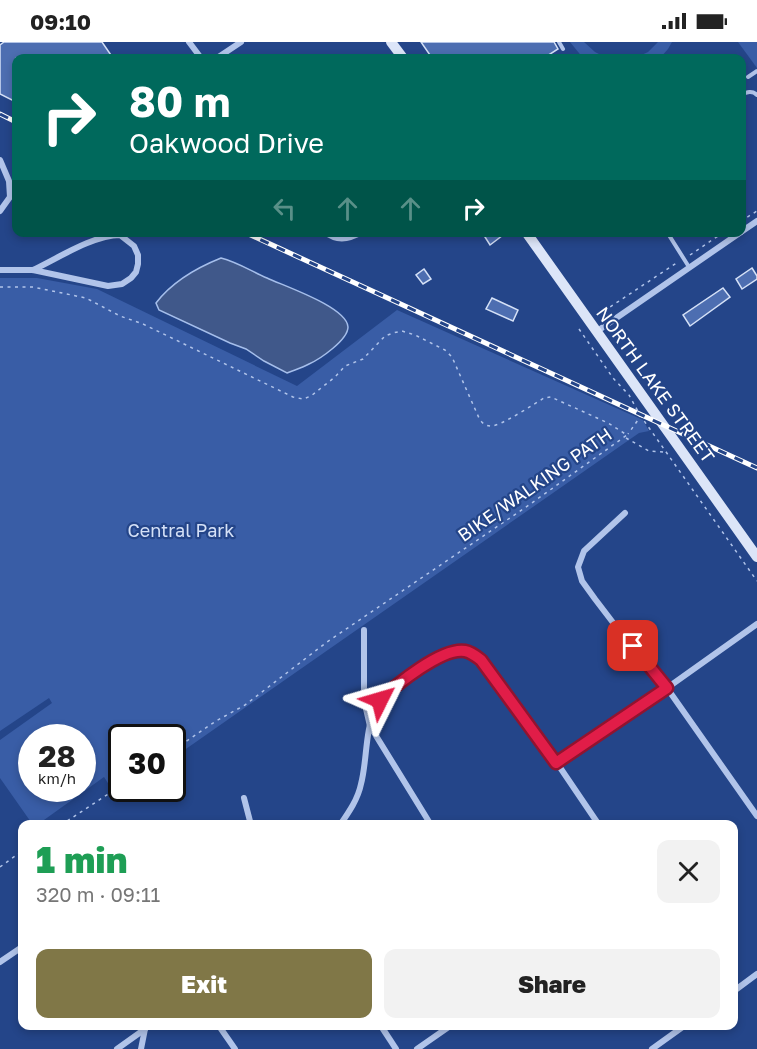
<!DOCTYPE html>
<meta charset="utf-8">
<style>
:root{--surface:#fff;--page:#f2f2f2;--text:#222;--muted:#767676;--accent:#807747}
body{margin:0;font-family:"Golos Text",sans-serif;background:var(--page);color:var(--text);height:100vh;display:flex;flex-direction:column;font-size:22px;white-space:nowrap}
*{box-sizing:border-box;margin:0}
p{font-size:20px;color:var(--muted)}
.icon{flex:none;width:33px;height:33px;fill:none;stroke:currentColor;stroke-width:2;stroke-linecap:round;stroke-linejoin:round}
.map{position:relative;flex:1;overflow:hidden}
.side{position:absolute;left:18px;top:778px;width:720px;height:210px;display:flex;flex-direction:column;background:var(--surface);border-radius:12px;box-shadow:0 3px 9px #0003}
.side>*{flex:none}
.guide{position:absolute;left:12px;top:12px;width:734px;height:183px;border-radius:12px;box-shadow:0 3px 9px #0003;background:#00695c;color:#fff;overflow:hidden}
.speed{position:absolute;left:18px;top:682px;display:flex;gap:12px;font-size:30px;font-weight:700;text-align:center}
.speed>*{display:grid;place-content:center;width:78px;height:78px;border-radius:50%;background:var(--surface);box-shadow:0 3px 9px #0003;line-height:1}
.speed small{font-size:15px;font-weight:400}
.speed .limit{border:3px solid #111;border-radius:9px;background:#fff;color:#111}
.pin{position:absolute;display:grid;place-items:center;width:51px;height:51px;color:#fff;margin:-26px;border-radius:12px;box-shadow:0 3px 9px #0006}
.me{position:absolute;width:66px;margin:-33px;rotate:50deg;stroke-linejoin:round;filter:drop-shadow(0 0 4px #0008)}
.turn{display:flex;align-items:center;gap:21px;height:126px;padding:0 18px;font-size:27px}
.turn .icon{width:78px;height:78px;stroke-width:2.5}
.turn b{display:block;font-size:42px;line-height:51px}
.lanes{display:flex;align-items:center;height:57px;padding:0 18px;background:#0003;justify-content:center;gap:30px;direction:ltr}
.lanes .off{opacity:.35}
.round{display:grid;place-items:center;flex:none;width:63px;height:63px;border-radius:12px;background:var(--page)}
.overview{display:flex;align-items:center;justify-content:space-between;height:102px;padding:0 18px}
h1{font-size:36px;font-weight:800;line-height:45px;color:#1e9e55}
.action{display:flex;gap:12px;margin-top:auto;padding:12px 18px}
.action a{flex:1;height:69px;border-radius:12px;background:var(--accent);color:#fff;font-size:24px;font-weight:800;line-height:69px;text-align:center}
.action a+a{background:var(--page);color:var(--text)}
.status{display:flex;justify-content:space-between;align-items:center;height:42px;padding:0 30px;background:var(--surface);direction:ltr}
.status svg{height:16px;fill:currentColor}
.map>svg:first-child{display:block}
</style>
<div class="status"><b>09:10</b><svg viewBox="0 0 49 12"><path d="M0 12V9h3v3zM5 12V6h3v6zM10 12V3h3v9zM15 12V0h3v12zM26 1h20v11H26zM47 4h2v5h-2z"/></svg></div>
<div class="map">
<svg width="757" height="1007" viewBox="0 0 757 1007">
<rect width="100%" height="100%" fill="#244589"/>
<g fill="#395da6" fill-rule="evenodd">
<path d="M570 0H584L595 10 607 16H583Z"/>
<path d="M658 0H672L668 7 660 16H635L648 10Z"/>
<path d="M738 0H757V26Z"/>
<path d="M0 236H37L97 247 297 344 397 268 643 378 649 389 639 391 173 716 172 696H122V747H128L117 755 104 735 37 783H33L0 736V698L52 661 49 656 0 689ZM32 696H82V747H32Z"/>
</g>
<path fill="#40588a" stroke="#a5beeb" stroke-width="1.5" d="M221 216C237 220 251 229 267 236 284 244 347 265 348 285 348 298 320 317 309 322 302 326 294 328 287 331L264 319 246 307 230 301 159 268 156 261C172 240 196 226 221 216Z"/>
<g fill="#4d6eb1" stroke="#d5e1f7" stroke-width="1.5">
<path d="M4 0H102L113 16H16V60L0 52V3Z"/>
<path d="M421 0H554L558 7 544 16H496L493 13 489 16H432Z"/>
<path d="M490 190H507L490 203 485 195Z"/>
<path d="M752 226 757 234V237L742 247 736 237Z"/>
<path d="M424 227 431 237 423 242 416 233Z"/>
<path d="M723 246 730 255 690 284 683 273Z"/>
<path d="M492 256 518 268 513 279 486 267Z"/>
</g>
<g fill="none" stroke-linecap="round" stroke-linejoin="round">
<g stroke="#b1c4ea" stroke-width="1.5" stroke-dasharray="3 4.5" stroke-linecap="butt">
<path d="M741 179 757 169"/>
<path d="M690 213 724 190"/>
<path d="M0 245H33L86 256 120 274 143 282 293 355 303 357 311 354 335 335 345 324 363 317 385 294 393 291 402 289 415 293 445 308 452 315 479 376C482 381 485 384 491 384 501 384 534 362 544 356L551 355 608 381 627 393 529 463 327 600 245 663 216 679 172 709"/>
<path d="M604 269 678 220"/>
<path d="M579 287 613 336 629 353 640 373 638 378 628 392"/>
<path d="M640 373 757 539"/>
<path d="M626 396 649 409 665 410"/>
<path d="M61 783 122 743"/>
<path d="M0 825 22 809"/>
</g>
<g stroke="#b1c4ea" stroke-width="4">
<path d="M559 0 563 7"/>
<path d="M748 35 757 29"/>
<path d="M741 53C747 50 752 48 757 53"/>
<path d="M667 190 689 225"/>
</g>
<g stroke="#b1c4ea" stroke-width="6">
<path d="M189 0 201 16"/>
<path d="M217 16 241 0"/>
<path d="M0 118 9 139 10 155 0 169"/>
<path d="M325 190C337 200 350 197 362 190"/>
<path d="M741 190 757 179"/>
<path d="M0 228H33L108 244 122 242 131 236 136 230 138 222V213L134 204 120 193C94 193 58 216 33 228"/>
<path d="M596 290 741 190"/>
<path d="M625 471 584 509 578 525 582 539 595 557 624 595 642 613 667 646 757 774"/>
<path d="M364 588V658L370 684 431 783"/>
<path d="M557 721 667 646 757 582"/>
<path d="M244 756 251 783"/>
<path d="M340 783C349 770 358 757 361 742 367 720 365 688 375 668 385 648 437 610 460 609 469 608 475 613 481 618L557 721 599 783"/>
<path d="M0 920 22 905"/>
<path d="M734 949 757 932"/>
<path d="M219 984 235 1007"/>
<path d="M381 984 396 1007"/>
<path d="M117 1007 145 987"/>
<path d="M141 1007 145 987"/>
<path d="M417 1007 450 984"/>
<path d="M652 1007 684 984"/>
</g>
<g stroke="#dce5f8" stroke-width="10">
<path d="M391 0 403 16"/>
<path d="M526 190 757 515"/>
</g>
<g stroke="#fff" stroke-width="5">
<g id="rail">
<path d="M0 72 16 80"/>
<path d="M244 190 757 426"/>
</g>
</g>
<use href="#rail" stroke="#244589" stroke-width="3" stroke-dasharray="9" stroke-linecap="butt"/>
</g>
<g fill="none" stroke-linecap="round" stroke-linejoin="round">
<g stroke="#92132f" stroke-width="15">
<path id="route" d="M380 658C396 643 442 605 465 609 471 610 476 614 481 618L556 721 667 646 633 604"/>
</g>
<use href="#route" stroke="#e11d48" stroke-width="10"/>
</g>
<g text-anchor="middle" stroke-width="4.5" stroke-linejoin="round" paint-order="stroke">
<g font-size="18" fill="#fff" stroke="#244589">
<text transform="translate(655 343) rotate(54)" y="6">NORTH LAKE STREET</text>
<text transform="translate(535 443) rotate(-35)" y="6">BIKE/WALKING PATH</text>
</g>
<g font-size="18" fill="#d5e1f7" stroke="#244589">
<text x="181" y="495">Central Park</text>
</g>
</g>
</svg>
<div class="speed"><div>28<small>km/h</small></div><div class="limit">30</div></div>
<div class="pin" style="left:633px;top:604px;background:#d93025"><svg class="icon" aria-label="arrive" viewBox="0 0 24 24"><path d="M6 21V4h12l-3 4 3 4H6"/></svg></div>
<svg class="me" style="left:380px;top:658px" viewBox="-20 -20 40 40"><path d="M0-17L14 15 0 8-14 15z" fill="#e11d48" stroke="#fff" stroke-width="4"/></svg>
<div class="guide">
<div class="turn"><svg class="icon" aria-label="right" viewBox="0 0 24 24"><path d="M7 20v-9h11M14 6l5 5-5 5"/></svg><div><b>80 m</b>Oakwood Drive</div></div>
<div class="lanes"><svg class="icon off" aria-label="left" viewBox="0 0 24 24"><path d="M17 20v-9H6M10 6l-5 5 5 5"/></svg><svg class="icon off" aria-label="ahead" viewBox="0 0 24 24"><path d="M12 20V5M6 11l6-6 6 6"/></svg><svg class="icon off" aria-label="ahead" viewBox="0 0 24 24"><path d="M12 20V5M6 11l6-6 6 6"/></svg><svg class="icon" aria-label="right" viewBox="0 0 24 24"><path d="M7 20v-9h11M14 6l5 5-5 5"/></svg></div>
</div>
<section class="side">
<div class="overview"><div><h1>1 min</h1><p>320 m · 09:11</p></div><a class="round"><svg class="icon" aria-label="close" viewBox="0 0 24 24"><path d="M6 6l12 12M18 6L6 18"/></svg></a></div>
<div class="action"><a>Exit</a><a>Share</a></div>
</section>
</div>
